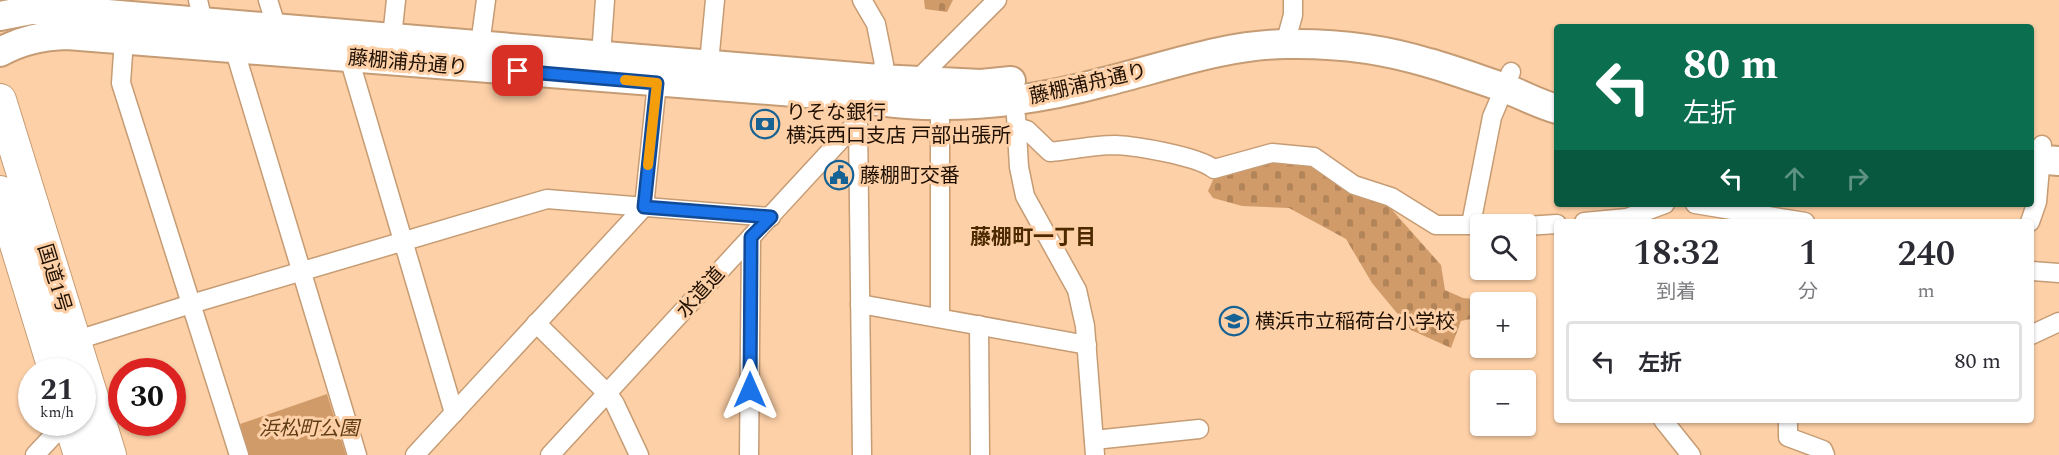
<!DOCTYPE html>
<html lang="ja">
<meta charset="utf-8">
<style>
:root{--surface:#fff;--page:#f2f2f3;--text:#2b2b33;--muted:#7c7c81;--line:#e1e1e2}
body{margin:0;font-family:Spectral,"Noto Sans JP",serif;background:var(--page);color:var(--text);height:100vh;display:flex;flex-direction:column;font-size:22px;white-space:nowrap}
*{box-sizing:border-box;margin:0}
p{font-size:20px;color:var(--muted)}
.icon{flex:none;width:33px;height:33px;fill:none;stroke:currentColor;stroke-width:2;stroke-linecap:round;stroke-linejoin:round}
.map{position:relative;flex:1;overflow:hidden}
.side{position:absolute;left:1554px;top:219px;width:480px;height:204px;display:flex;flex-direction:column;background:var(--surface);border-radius:6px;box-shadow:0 2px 4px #0004}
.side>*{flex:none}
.guide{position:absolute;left:1554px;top:24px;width:480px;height:183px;border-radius:6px;box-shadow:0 2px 4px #0004;background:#0b6e4f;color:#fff;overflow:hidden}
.fabs{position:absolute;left:1470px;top:214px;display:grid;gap:12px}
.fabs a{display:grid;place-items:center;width:66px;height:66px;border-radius:6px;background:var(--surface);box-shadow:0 2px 4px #0004;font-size:30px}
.speed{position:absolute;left:18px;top:358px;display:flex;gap:12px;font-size:30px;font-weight:700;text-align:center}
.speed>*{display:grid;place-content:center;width:78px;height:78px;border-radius:50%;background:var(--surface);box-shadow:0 2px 4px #0004;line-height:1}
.speed small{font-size:15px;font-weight:400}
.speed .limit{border:9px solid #d22;background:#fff;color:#111}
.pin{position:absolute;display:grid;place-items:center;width:51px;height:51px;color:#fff;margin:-26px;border-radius:12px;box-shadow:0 3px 9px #0006}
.me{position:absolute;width:66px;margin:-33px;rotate:0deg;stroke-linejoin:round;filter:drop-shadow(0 0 4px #0008)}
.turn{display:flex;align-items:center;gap:21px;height:126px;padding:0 30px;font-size:27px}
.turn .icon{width:78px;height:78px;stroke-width:2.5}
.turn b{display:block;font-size:42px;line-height:51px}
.lanes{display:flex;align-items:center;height:57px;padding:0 30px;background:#0003;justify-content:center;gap:30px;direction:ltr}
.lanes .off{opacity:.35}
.eta{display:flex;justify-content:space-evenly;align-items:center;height:102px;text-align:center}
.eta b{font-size:36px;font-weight:600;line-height:42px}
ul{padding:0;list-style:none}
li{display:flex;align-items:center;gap:18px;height:81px;margin:0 12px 9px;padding:0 18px;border:3px solid var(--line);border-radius:6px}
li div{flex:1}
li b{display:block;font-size:22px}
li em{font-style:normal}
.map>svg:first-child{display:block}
</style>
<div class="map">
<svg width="2059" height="455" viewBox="0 0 2059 455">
<defs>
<pattern id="cemetery-stones" width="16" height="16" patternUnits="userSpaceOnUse" patternTransform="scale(1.5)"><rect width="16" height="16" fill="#d09b69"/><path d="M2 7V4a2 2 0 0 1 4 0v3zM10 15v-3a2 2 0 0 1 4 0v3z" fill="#b28459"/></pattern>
</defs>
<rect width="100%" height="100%" fill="#fdd0a7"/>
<g fill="url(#cemetery-stones)">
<path d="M924 0H953L947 12 925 9Z"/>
<path d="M1271 157 1312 161 1385 202 1441 265 1445 290 1463 298 1508 303H1480V317L1461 321 1451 348 1411 330 1372 283 1346 239 1289 208 1242 206 1213 198 1208 191 1216 173Z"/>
</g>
<path fill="#d09b69" d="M327 394 346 455H249L240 424Z"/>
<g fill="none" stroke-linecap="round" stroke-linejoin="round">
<g stroke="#c69c74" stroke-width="21">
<g id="street">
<path d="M198 0 203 22"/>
<path d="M268 0 273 16 268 37"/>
<path d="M392 37 396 0"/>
<path d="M124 39 121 83 239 455"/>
<path d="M1285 44 1293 15V0"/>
<path d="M480 45 486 0"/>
<path d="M234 48 357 455"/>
<path d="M601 55 605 0"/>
<path d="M349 58 454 413"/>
<path d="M709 63 715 0"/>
<path d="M916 81 997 0"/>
<path d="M1016 116 1019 167 1025 196 1077 290 1085 326 1095 455"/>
<path d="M858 121 862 455"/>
<path d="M1017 127 1027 130 1050 152C1071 150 1094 145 1115 145 1137 146 1197 156 1214 169L1272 153 1314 157 1354 185 1391 197 1436 225H1492"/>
<path d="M1695 204 1805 222"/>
<path d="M1584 222 1627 218 1665 204"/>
<path d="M2030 222 2037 202 2042 145"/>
<path d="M1471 224 1492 117 1511 72"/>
<path d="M1526 226 1557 224"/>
<path d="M2031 271 2059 273"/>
<path d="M860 304 1087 345"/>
<path d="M940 318V117L942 105"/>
<path d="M536 323 608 394 615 404 639 455"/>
<path d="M979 325 980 455"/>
<path d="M2031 335 2059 322"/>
<path d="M74 341 191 304 547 199 771 217"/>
<path d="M1663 420 1691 455"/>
<path d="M1788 420V437L1823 450 1825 455"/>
<path d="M1094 440 1199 429"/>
<path d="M35 455 65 423"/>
<path d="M415 455 644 207 657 83"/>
<path d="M550 455 858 121 870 100 884 64 876 24 862 0"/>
<path d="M749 455 751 237"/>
</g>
</g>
<g stroke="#c69c74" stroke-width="32">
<g id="primary">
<path d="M0 16 31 10H60L879 79 981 84 1011 81"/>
<path d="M0 52C22 40 42 36 67 35L844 96C876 101 910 106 943 105 997 105 1053 96 1104 82 1165 67 1223 45 1286 44 1333 43 1384 49 1429 63 1454 70 1478 79 1502 87 1521 94 1538 104 1557 109"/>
<path d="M2031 159 2059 161"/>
</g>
</g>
<g stroke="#c69c74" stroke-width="34">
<g id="highway">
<path d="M0 100 110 455"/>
<path d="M0 192 55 372"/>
<path d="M70 423 80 455"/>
</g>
</g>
<use href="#street" stroke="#fff" stroke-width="18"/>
<use href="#primary" stroke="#fff" stroke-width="28"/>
<use href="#highway" stroke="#fff" stroke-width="32"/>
</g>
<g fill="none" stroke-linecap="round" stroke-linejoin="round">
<g stroke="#114b97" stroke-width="15">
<path id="route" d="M518 71 657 83 644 207 771 217 751 237 750 390"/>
</g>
<use href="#route" stroke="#1a73e8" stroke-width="10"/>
<path stroke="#f59e0b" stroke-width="10" d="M625 80 657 83 648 165"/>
</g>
<defs>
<g id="bank-ring" transform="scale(1.5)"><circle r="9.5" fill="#fdd0a7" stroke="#176295" stroke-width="1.5"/><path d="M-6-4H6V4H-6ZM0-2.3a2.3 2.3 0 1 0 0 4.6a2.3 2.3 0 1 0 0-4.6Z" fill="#176295"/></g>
<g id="civic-ring" transform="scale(1.5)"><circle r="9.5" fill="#fdd0a7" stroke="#176295" stroke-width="1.5"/><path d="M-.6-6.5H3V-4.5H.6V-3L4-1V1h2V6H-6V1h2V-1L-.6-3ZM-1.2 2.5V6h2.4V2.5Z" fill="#176295"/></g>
<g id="school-ring" transform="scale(1.5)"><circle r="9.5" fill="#fdd0a7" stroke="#176295" stroke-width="1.5"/><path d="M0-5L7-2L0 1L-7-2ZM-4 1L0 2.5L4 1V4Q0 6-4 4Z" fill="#176295"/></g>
</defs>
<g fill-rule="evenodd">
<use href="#bank-ring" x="765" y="124"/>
<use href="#civic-ring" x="839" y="175"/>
<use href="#school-ring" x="1234" y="321"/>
</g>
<g text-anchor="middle" stroke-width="6" stroke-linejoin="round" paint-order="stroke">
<g font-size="20" fill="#1f1002" stroke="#fdd0a7">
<text transform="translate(408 62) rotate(5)" y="7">藤棚浦舟通り</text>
<text transform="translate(1088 83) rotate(-13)" y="7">藤棚浦舟通り</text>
<text transform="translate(55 278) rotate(73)" y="7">国道1号</text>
<text transform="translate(700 292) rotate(-48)" y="7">水道道</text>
</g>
<g font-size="20" fill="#1f1002" stroke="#fdd0a7" text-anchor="start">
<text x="786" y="119">りそな銀行<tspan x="786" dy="23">横浜西口支店 戸部出張所</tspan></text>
<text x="860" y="182">藤棚町交番</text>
<text x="1255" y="328">横浜市立稲荷台小学校</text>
</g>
<g font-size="20" font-style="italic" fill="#603c15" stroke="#fdd0a7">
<text x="309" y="435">浜松町公園</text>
</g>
<g font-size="21" font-weight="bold" fill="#4d2900" stroke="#fdd0a7">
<text x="1033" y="244">藤棚町一丁目</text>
</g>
</g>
</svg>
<div class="fabs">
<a><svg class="icon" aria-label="search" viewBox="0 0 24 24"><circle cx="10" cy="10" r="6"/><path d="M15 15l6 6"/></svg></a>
<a>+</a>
<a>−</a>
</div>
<div class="speed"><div>21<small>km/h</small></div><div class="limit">30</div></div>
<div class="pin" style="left:518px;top:71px;background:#d93025"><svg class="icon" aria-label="arrive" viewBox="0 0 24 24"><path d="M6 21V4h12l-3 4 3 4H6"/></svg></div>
<svg class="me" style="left:750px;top:390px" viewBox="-20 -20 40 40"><path d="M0-17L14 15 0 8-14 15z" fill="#1a73e8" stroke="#fff" stroke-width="4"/></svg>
<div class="guide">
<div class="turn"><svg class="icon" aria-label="left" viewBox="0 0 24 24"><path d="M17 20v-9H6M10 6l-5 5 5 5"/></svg><div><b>80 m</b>左折</div></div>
<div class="lanes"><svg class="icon" aria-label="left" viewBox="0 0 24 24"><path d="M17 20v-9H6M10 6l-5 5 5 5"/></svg><svg class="icon off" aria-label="ahead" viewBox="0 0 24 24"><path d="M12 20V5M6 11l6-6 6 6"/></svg><svg class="icon off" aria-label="right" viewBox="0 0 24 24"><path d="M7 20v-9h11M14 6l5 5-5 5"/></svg></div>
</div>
<section class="side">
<div class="eta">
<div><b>18:32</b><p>到着</p></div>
<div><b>1</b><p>分</p></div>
<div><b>240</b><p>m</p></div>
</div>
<ul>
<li><svg class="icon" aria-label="left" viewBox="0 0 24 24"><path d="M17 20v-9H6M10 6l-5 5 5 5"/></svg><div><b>左折</b></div><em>80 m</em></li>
</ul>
</section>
</div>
